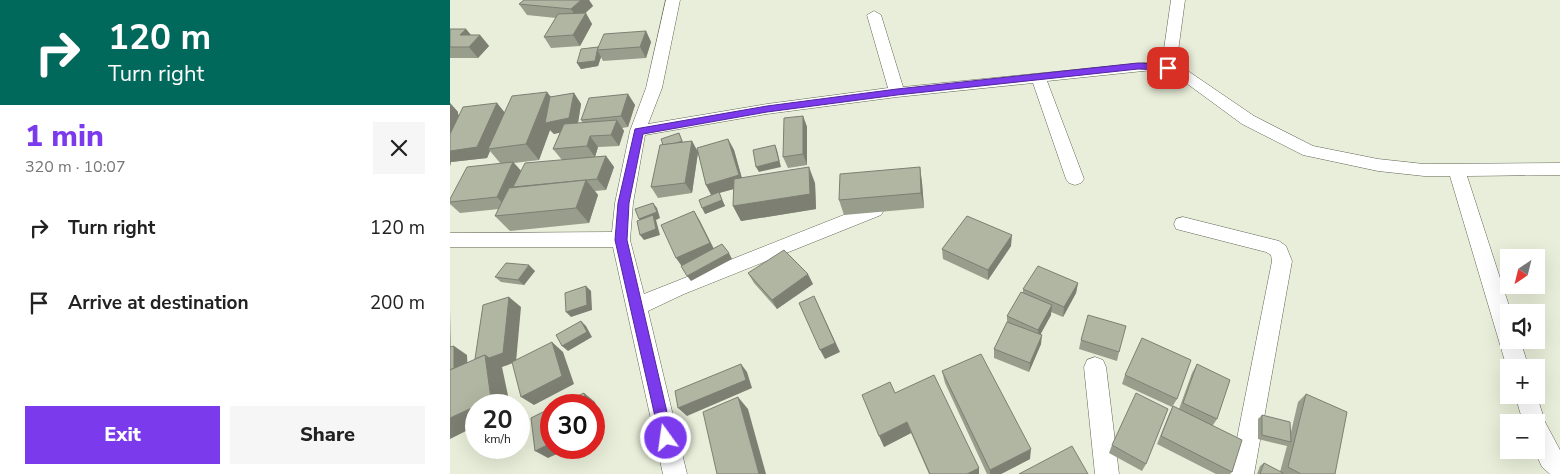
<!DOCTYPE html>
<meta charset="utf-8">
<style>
:root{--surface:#fff;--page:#f6f6f6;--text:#222;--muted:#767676;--accent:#7c3aed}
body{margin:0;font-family:"Nunito Sans",sans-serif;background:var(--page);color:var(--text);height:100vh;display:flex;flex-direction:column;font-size:19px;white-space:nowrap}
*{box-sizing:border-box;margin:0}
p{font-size:16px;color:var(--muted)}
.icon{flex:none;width:28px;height:28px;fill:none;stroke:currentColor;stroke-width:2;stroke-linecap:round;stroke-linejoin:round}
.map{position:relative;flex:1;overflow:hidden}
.sheet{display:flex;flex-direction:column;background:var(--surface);width:450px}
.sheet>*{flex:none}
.guide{background:#00695c;color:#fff;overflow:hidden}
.needle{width:32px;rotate:215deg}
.tools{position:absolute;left:1050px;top:249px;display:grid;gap:10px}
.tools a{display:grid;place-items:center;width:45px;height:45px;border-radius:0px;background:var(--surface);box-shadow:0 5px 20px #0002;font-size:25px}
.speed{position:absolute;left:15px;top:394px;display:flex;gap:10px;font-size:25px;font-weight:700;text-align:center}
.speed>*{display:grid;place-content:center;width:65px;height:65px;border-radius:50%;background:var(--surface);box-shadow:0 5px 20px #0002;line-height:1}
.speed small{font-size:12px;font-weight:400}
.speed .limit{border:8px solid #d22;background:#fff;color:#111}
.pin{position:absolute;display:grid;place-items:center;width:42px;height:42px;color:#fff;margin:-21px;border-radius:10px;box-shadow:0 2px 8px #0006}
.me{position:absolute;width:55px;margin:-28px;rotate:346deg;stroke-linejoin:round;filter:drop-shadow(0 0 4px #0008)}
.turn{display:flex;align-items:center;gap:18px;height:105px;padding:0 25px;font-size:22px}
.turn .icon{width:65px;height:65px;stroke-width:2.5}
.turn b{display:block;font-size:35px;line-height:42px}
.round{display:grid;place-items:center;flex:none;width:52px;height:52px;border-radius:0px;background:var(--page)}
.overview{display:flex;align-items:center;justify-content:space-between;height:85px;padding:0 25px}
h1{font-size:30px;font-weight:800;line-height:38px;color:var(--accent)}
.primary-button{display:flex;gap:10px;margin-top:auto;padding:10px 25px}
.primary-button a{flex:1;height:58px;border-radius:0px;background:var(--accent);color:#fff;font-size:20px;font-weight:800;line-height:58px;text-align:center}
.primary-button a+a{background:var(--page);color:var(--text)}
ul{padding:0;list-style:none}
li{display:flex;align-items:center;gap:15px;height:75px;padding:0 25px}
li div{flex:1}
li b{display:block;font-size:19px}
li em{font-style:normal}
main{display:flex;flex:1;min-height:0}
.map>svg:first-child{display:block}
</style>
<main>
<section class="sheet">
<div class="guide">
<div class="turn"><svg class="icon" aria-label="right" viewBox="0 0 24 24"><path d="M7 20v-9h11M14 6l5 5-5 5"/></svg><div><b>120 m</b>Turn right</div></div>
</div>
<div class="overview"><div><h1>1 min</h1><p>320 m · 10:07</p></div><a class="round"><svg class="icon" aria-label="close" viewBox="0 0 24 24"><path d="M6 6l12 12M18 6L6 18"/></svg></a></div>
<ul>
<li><svg class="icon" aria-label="right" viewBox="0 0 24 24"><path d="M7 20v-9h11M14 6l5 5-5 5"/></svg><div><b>Turn right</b></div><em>120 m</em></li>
<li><svg class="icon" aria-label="arrive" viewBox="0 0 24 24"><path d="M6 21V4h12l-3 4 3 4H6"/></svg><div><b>Arrive at destination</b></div><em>200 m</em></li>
</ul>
<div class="primary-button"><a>Exit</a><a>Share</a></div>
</section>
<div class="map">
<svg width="1110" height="474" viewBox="0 0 1110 474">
<rect width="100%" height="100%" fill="#e8eed9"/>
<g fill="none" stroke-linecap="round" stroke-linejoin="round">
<g stroke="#606553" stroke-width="1">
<g id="minor">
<path d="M216 0H230L212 88 198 124 317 104 438 88 417 15 424 11 431 15 453 87 703 62 712 63 721 0H735L726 66 738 71 804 116 863 146 928 159 974 164 1110 163V175L1017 176 1061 312H1059V340H1070L1079 368H1059V372L1057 368 1000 176H974L928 171 853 155 792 124 728 77 715 72 703 70 597 81 634 179 631 183 625 185 619 183 616 179 583 83 447 97 317 114 195 135 183 203 180 240 194 294 419 205 425 203 431 205 434 210 431 215 234 294 198 311 237 474H213L163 247H0V233L162 232 165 203 180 131 196 88Z"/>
<path d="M733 217 829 241 836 246 842 261 804 474H780L822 261 821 255 816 252 726 229 724 224 726 219Z"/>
<path d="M645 357 653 360 656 367 669 474H645L634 367 637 360Z"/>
<path d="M1086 393 1095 422 1110 450V474H1100L1092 467 1084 450H1086V422H1073L1065 395H1086Z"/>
</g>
</g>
<use href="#minor" fill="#fff" fill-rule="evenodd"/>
</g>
<g fill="#989d8c" fill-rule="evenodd">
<path d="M74 0H139L143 6 135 13 142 24 130 46 101 48 94 37 106 18 77 15 69 4Z"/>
<path d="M0 29H16L21 35H30L39 46 28 58H0Z"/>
<path d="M196 31 201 42 196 58 153 61 151 57 148 66 131 69 127 63 148 47Z"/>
<path d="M97 92 101 97 124 93 131 104 128 123H133L131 120 178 94 185 105 178 127 172 128 174 131 169 146 148 147 145 157 156 156 164 167 156 190 145 191 148 195 139 223 60 231 45 216 49 209 10 213 0 204V199L51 164 40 151 37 158 1 162 0 166V103L8 112V114L9 116 47 103 54 113ZM100 130 104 134 110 132 103 149 112 160 71 171 64 163 89 160Z"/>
<path d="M353 116 357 127V165L338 168 333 157Z"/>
<path d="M229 133 233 142 242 141 247 151 278 139 284 150 292 178 365 183 366 209 291 221 283 206 284 189 269 193 275 206 255 214 261 195 256 185 248 153 242 193 208 198 201 187 213 145Z"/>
<path d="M470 167 472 183 474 208 394 215 389 200Z"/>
<path d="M561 246 538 280 493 259 492 249Z"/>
<path d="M85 271 74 285 51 282 45 277Z"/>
<path d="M298 273 363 284 327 309 304 283Z"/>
<path d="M628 283 626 293 613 317 601 312V315L590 334 591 344 579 372 544 358V349L557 323V316L573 293V289Z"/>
<path d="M631 340 669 352 667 361 629 349Z"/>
<path d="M747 364 767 419 763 425 782 472 780 474H766L707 444 719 414 723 406 729 409 742 373Z"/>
<path d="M492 371 580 459 551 474H537L495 383Z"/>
<path d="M675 375 727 399 722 407 672 384Z"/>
<path d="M445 393 529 474H479L461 433 434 447Z"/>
<path d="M856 394 885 474H807L810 466 814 463 830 472 837 446 808 439V419L812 415 841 432 848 402Z"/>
<path d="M662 445 696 464 692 471 659 453Z"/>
</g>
<g fill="#7c7f72">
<path d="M131 0H139L143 6 128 20 121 9Z"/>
<path d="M136 13 142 24 130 46 123 35Z"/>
<path d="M16 29 25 40 10 35Z"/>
<path d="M196 31 201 42 196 58 190 47Z"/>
<path d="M30 35 39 46 28 58 19 47Z"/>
<path d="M148 51 151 57 148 66 131 69 127 63Z"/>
<path d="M97 92 108 108 124 93 131 104 127 129 104 134 100 130 89 160 76 144Z"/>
<path d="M178 94 185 105 178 127 171 116Z"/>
<path d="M0 103 8 112V114L11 117 0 138Z"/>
<path d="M47 103 56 114 38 149 40 151 37 158 1 162 0 166V148Z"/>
<path d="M353 116 357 127V165L353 154Z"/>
<path d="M167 120 174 131 169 146 161 135Z"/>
<path d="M140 136 148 147 145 157 137 146Z"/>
<path d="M278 139 284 150 294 186 269 193 275 206 255 214 252 208 262 196 256 185Z"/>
<path d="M242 141 248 152 242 193 235 183Z"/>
<path d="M325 145 327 150 331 167 309 172 306 167Z"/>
<path d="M156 156 164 167 156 190 147 179Z"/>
<path d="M63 162 73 173 63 187 66 189 57 208 47 197Z"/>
<path d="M359 167 365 183 366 209 291 221 283 206Z"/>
<path d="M470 167 472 183 474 208 471 193Z"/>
<path d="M136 180 148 195 139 223 126 208Z"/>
<path d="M203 203 207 208 210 218 206 220 210 235 194 240 190 235 193 224 189 219Z"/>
<path d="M244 211 250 221 266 253 233 268 226 258Z"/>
<path d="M562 235 561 246 538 280V270Z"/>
<path d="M279 253 282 259 241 281 237 276Z"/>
<path d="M79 265 85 271 74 285 68 280Z"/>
<path d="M358 274 363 284 327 309 322 300Z"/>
<path d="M628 283 626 293 613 317 614 307Z"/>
<path d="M136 286 141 291 142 310 121 317 116 312Z"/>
<path d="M364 296 390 352 375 359 370 350Z"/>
<path d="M59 297 71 307 66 362 52 367 60 405H28L35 355Z"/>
<path d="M602 305 601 315 588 339V330Z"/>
<path d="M0 309 1 361H0Z"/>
<path d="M131 321 136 326 142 337 118 351 112 346Z"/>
<path d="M592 335 591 344 579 372 580 363Z"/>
<path d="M102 342 113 352 124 384 84 405 71 397Z"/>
<path d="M4 346 17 355 18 378 0 385Z"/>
<path d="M291 364 297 372 302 388 237 416 228 408Z"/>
<path d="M134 393 145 402 152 432 144 436V405H137Z"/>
<path d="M288 397 298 409 316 474H309Z"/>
<path d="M26 406V426L0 439V418Z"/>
<path d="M457 422 461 433 434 447 429 436Z"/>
<path d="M101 443V448H120L98 458 85 451Z"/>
<path d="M581 449 580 459 551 474H540V470Z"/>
<path d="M529 468V474H517Z"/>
</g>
<g fill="#b1b6a3" stroke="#7c7f72">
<path d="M74 0H131L121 9 69 4Z"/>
<path d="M136 13 123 35 94 37 108 14Z"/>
<path d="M0 29H16L10 35H30L19 47H0Z"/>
<path d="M196 31 190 47 147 50 154 34Z"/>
<path d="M148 47 145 61 127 63 131 49Z"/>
<path d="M97 92 76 144 38 149 62 96Z"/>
<path d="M124 93 119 118 95 123 100 97Z"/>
<path d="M178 94 171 116 131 120 139 98Z"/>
<path d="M47 103 27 147 0 151V134L13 107Z"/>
<path d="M353 116V154L333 157 334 118Z"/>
<path d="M167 120 161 135 140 136 137 146 103 149 114 124Z"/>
<path d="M229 133 232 141 226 143 213 145 211 139Z"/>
<path d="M278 139 289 175 256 185 247 148Z"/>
<path d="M242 141 235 183 201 187 210 145Z"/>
<path d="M325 145 329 161 306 167 303 150Z"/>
<path d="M156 156 147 179 63 187 75 163Z"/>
<path d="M63 162 47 197 0 202V199L17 167Z"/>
<path d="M359 167 360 194 283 206 284 179Z"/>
<path d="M470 167 471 193 389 200 390 174Z"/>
<path d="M136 180 126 208 45 216 59 188Z"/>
<path d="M269 192 272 200 252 208 249 200Z"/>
<path d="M203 203 207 212 189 219 185 209Z"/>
<path d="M244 211 260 243 226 258 211 225Z"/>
<path d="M203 215 206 229 190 235 187 221Z"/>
<path d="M517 216 562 235 538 270 492 249Z"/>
<path d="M272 244 279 253 237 276 231 266Z"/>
<path d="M334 250 358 274 322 300 298 273Z"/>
<path d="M56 263 79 265 68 280 45 277Z"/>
<path d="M588 266 628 283 614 307 573 289Z"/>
<path d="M136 286 137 305 116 312 115 293Z"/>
<path d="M571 292 602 305 588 330 557 316Z"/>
<path d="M364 296 385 343 370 350 349 303Z"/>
<path d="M59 297 53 353 39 358 35 355 25 359 33 305Z"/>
<path d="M638 315 676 326 669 352 631 340Z"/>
<path d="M131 321 137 332 112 346 106 335Z"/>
<path d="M557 322 592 335 580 363 544 349Z"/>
<path d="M692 338 741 360 727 399 675 375Z"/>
<path d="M102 342 112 376 71 397 62 362Z"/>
<path d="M4 346V368L0 370V347Z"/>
<path d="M531 354 581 449 540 470 492 371Z"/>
<path d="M35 355 41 399 0 418V370Z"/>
<path d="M291 364 296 380 228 408 225 391Z"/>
<path d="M747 364 780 380 767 419 733 403Z"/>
<path d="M484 375 529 468 517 474H480L457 422 429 436 412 395 440 382 445 393Z"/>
<path d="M134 393 137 405H109Z"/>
<path d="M686 393 718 409 696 464 662 445Z"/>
<path d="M856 394 897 412 885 474H851L838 467Z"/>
<path d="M288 397 309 474H267L253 412Z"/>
<path d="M723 406 792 440 782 472 711 436Z"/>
<path d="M101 408V443L85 451 81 418Z"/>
<path d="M812 415 840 422 841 442 812 435Z"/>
<path d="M622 446 638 474H569Z"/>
<path d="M814 463 833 473V474H810Z"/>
</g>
<path fill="#7c3aed" stroke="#51269a" d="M688 63 718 65 723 68 718 70 688 69 447 95 317 112 193 134 179 203 177 240 223 438 221 443 216 445 211 443 165 240 168 203 185 129 317 106 447 89Z"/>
</svg>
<div class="tools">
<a><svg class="needle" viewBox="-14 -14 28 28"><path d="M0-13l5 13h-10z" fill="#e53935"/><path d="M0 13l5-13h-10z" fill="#767676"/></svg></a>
<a><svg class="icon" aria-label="sound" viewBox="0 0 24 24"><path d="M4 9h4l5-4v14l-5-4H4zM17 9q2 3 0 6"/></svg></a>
<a>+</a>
<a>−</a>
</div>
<div class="speed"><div>20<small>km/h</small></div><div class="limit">30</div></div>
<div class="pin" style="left:718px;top:68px;background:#d93025"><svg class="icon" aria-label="arrive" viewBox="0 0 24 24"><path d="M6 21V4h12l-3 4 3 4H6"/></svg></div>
<svg class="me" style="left:216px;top:438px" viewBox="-20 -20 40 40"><circle r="17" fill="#7c3aed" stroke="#fff" stroke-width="3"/><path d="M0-11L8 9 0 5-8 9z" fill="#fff"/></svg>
</div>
</main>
